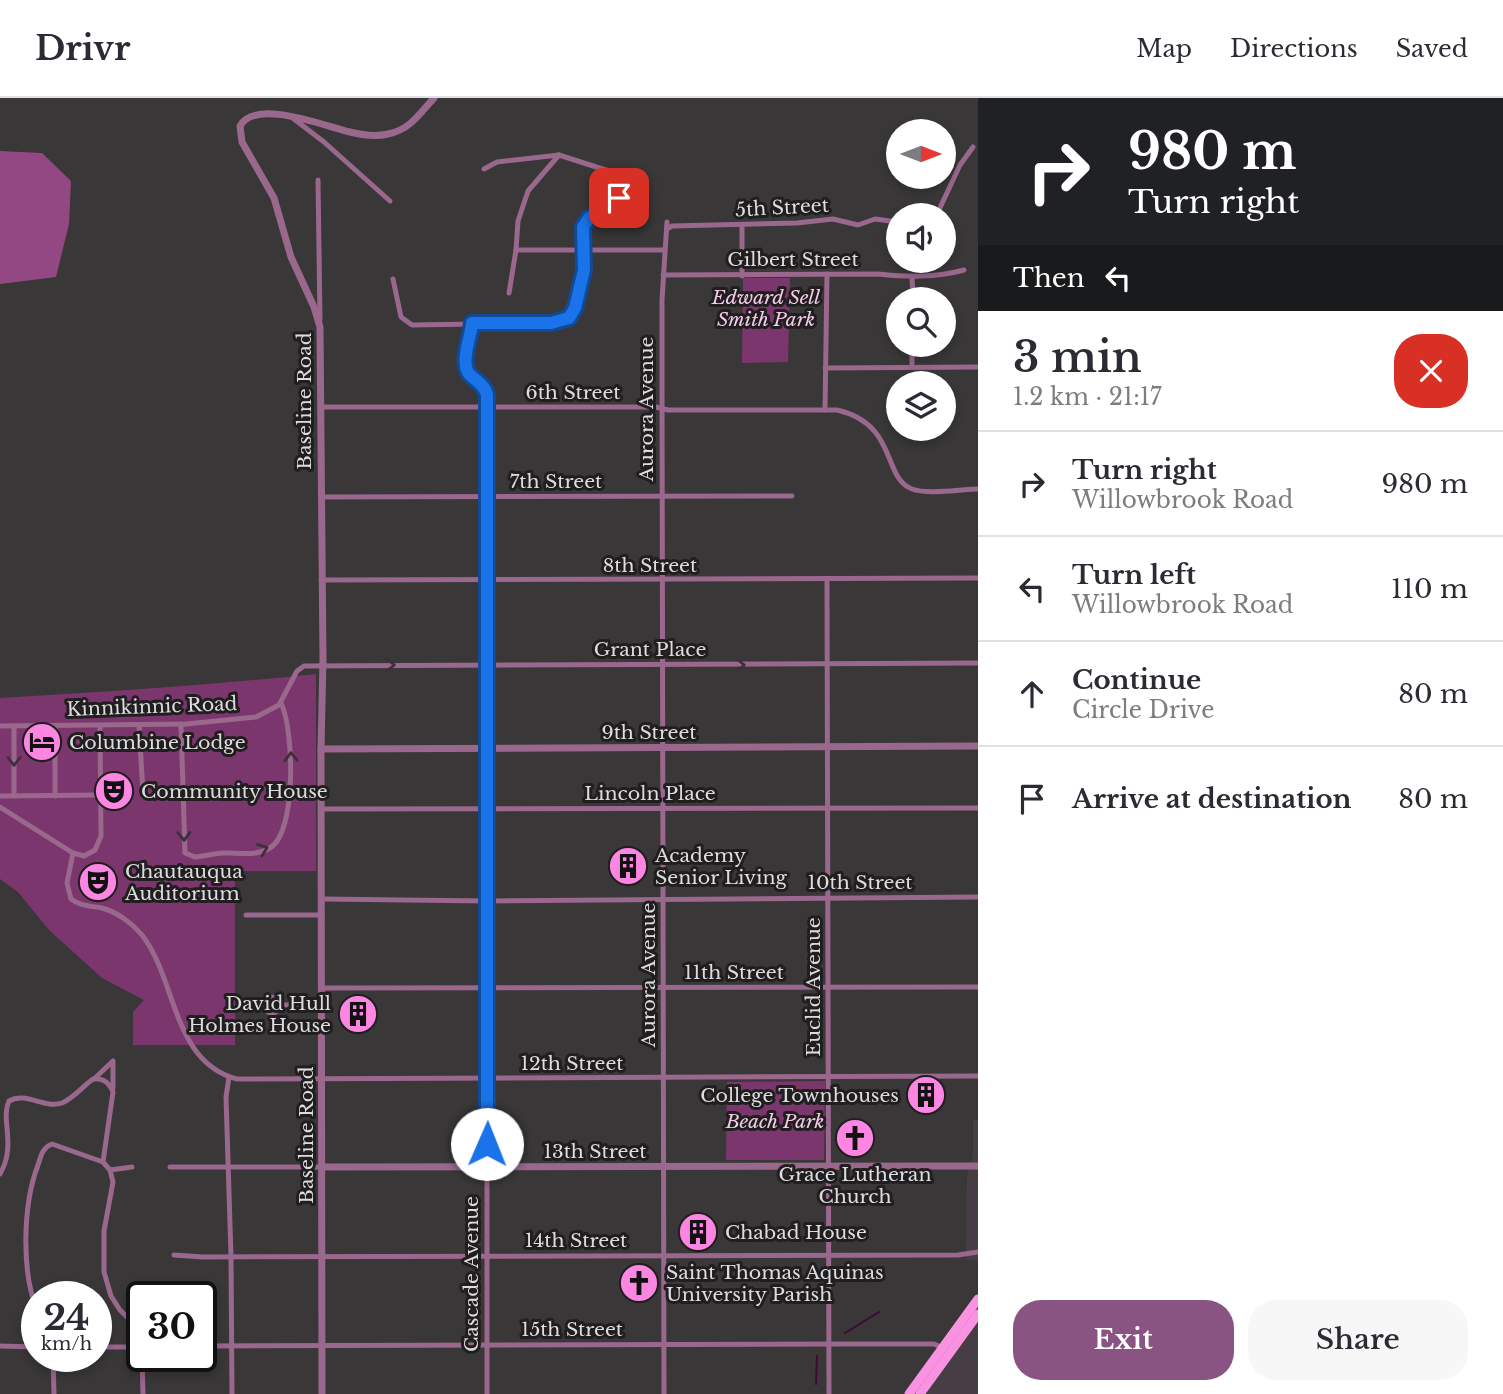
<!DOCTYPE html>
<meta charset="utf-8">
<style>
:root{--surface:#fff;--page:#f7f7f7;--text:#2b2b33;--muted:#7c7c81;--line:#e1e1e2;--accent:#8a5482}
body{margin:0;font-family:"Libre Baskerville",serif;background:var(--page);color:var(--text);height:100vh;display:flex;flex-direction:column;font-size:26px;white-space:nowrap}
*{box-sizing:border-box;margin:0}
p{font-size:23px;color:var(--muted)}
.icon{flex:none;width:38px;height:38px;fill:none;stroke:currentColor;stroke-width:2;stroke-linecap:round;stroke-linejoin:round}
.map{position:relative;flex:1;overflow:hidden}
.panel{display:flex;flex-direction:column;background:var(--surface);width:525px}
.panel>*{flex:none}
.top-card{background:#202124;color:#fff;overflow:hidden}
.needle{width:46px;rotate:90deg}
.buttons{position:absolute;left:886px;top:21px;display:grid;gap:14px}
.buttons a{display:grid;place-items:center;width:70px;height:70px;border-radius:50%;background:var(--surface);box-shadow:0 4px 10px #0003;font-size:35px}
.speed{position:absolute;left:21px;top:1183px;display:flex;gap:14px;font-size:35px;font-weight:700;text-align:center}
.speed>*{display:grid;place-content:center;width:91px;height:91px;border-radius:50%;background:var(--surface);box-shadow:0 4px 10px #0003;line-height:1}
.speed small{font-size:18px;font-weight:400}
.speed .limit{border:4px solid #111;border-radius:10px;background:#fff;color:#111}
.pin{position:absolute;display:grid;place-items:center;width:60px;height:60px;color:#fff;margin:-30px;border-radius:14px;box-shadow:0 4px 10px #0006}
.me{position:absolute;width:77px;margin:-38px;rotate:1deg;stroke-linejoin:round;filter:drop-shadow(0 0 5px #0008)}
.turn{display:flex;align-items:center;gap:24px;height:147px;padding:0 35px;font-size:32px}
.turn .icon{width:91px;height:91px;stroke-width:2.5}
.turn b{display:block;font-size:49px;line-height:60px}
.then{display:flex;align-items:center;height:66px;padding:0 35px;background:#0003;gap:14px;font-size:26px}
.round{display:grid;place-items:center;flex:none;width:74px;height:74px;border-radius:28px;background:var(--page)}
.summary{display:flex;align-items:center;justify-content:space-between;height:119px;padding:0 35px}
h1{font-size:42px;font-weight:600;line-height:52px}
.primary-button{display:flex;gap:14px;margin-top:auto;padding:14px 35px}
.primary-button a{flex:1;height:80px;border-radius:28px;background:var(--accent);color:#fff;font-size:28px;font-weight:600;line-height:80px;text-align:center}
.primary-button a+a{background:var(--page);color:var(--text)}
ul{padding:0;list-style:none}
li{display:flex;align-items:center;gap:21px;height:105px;padding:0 35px;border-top:2px solid var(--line)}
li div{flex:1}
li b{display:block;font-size:26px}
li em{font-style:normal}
header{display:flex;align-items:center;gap:42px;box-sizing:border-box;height:98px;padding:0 35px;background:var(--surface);border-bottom:2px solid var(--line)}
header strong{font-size:33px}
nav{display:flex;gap:38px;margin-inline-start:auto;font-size:24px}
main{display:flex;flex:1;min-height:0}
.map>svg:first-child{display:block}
</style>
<header>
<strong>Drivr</strong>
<nav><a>Map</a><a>Directions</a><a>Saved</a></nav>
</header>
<main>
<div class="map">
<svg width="978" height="1296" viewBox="0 0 978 1296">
<rect width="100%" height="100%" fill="#393738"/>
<g fill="#463e44">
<path d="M973 1022H978V1162H966L967 1078 973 1057Z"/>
<path d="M978 1221V1296H927L934 1282Z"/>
</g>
<g fill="#7c366e">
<path d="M743 180H790L788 264 742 265Z"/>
<path d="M316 576V773H235V947H133V914L144 902 102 880 49 832 18 794 0 781V600C106 594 211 587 316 576Z"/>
<path d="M825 983 824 1062H726L727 984Z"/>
</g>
<path fill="#934883" d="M0 53 42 55 71 83 69 126 56 179 0 186Z"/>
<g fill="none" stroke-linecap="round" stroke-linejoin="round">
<g stroke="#3f0836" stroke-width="2">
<path d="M845 1235 879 1214"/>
<path d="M816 1286 817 1258"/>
</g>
<g stroke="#9a678d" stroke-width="5">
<path d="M290 18 324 44 390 103"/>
<path d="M318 82 320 222"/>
<path d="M935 117 939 112 960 67 973 49"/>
<path d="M667 131 672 128 797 125 833 121 858 127 875 121 898 124"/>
<path d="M516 152H664"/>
<path d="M663 177 878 176C907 179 935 180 964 172"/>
<path d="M742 178V127"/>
<path d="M912 179 913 201"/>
<path d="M393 181 401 219 412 227 551 225 565 222 575 210 584 172 582 136 585 124 619 100 623 89 620 80 615 75 559 57 497 64 484 71"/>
<path d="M509 195 516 152 518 123 528 93 559 57"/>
<path d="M472 225C471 239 460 264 470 276 476 283 485 287 487 297V1296"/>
<path d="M912 269V247"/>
<path d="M825 270 978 269"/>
<path d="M321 309H656L668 312H837C898 326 882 380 912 391 928 397 961 391 978 391"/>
<path d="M825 312 827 176"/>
<path d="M321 399 792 398"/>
<path d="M321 482 978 480"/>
<path d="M827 482 829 1296"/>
<path d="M181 626 185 755 195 759C204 758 213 756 222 755 238 754 255 759 270 750 297 734 294 631 281 605"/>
<path d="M139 627 143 695"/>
<path d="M0 628 186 626 256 619 279 607 297 573 304 568 978 565"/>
<path d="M14 628V698"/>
<path d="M55 628V698"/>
<path d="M0 698 100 697"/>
<path d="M0 709 73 755 84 758 95 752 101 738 100 628"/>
<path d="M321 711 978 710"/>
<path d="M73 755 67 785 71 801C80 808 91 808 102 810 117 814 132 825 142 837 177 882 172 964 237 981L978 978"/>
<path d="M322 801 488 803 978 799"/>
<path d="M246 817H322"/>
<path d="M322 890 978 889"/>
<circle cx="272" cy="907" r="8"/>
<path d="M280 907H322"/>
<path d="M229 979 226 999 231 1158 232 1296"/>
<path d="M94 981 113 963V990"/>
<path d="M170 1069H321"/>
<path d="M110 1072 132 1069"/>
<path d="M0 1076C17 1047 0 1021 9 1003 26 993 44 1011 62 1005 74 1000 83 988 93 981 103 980 109 984 113 994L103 1064"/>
<path d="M174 1157 203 1159 958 1157 978 1154"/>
<path d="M37 1212C21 1173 23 1106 38 1067 41 1058 42 1050 52 1046L103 1064 110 1072 113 1084 104 1133V1174L111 1198 120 1212 137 1229 142 1237"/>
<path d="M0 1248 37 1249"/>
<path d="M201 1248 840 1246H934L943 1250"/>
<path d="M96 1249H142"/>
<path d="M53 1258 54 1296"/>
<path d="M142 1258 143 1296"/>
<path d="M664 1296 662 289V202L667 124"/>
</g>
<g stroke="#9a678d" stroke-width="7">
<path d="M321 651 978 648"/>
<path d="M321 1069 978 1068"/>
<path d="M322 1296 321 651 323 561 320 229 314 209 291 159 274 100 242 44 240 28C255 0 324 28 350 34 362 37 376 39 388 36 410 32 420 15 434 0"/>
</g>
<g stroke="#fa92e2" stroke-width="9">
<path d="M909 1296 978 1201"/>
<path d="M920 1296 978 1216"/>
</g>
</g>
<defs><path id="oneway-chevron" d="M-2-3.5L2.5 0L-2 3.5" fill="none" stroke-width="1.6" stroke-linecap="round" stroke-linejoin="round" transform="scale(1.75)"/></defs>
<g stroke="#3e303a">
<use href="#oneway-chevron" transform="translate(390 567)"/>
<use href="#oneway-chevron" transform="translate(740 567)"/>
<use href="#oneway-chevron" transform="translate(291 659) rotate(-91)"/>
<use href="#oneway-chevron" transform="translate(14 663) rotate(90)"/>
<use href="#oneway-chevron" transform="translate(184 738) rotate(89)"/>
<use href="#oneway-chevron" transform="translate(263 751) rotate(-21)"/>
</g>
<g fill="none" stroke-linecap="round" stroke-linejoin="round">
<g stroke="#114b97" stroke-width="18">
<path id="route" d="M487 1046V297C485 287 476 283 469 276 460 264 471 239 472 225H551L569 220 575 210 584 172 583 129 589 120 619 100"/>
</g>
<use href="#route" stroke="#1a73e8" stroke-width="12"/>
</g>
<defs>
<g id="hotel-disc" transform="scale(2.0125)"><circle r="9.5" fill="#fd86e3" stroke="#201e1f"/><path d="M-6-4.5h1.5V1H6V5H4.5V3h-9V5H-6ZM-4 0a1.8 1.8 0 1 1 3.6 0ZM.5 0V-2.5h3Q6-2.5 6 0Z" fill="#111"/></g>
<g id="theatre-disc" transform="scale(2.0125)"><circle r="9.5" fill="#fd86e3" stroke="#201e1f"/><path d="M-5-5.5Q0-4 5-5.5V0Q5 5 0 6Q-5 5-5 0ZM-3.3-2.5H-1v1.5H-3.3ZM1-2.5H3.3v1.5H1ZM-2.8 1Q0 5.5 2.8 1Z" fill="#111"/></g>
<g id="building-disc" transform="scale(2.0125)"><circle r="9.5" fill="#fd86e3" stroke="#201e1f"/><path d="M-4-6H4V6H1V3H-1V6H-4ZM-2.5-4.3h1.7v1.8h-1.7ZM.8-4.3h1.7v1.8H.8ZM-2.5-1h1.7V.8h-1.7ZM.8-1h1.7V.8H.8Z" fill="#111"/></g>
<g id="church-disc" transform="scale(2.0125)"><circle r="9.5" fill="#fd86e3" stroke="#201e1f"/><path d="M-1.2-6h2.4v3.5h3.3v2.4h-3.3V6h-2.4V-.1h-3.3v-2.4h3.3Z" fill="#111"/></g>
</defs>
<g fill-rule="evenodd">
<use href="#hotel-disc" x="42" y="644"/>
<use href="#theatre-disc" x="114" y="693"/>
<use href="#building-disc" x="628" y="768"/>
<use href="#theatre-disc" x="98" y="784"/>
<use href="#building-disc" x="358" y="916"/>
<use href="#building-disc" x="926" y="997"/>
<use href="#church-disc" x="855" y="1040"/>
<use href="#building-disc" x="698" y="1134"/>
<use href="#church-disc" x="639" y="1185"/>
</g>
<g text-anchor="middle" stroke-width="6" stroke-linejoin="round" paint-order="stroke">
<g font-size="19" fill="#dddbdd" stroke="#201e1f">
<text transform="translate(782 109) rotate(-3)" y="7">5th Street</text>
<text x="793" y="168">Gilbert Street</text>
<text x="573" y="301">6th Street</text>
<text transform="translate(304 303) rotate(-90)" y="7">Baseline Road</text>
<text transform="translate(646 311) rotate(-90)" y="7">Aurora Avenue</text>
<text x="556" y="390">7th Street</text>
<text x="650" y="474">8th Street</text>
<text x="650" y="558">Grant Place</text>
<text transform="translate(152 608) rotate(-2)" y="7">Kinnikinnic Road</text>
<text x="649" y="641">9th Street</text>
<text x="650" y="702">Lincoln Place</text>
<text x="860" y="791">10th Street</text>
<text x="734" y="881">11th Street</text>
<text transform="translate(648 877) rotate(-90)" y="7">Aurora Avenue</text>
<text transform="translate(813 889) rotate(-90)" y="7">Euclid Avenue</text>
<text x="572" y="972">12th Street</text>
<text transform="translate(306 1037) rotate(-90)" y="7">Baseline Road</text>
<text x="595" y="1060">13th Street</text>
<text x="576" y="1149">14th Street</text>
<text transform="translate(471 1176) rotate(-90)" y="7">Cascade Avenue</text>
<text x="572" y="1238">15th Street</text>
</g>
<g font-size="19" font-style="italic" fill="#f5cbe9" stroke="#201e1f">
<text x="766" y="206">Edward Sell<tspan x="766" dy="22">Smith Park</tspan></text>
<text x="775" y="1030">Beach Park</text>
</g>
<g font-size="19" fill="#dddbdd" stroke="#201e1f" text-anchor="start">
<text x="69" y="651">Columbine Lodge</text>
<text x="141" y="700">Community House</text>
<text x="655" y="764">Academy<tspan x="655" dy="22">Senior Living</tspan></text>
<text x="125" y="780">Chautauqua<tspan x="125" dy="22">Auditorium</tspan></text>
<text x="331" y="912" text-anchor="end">David Hull<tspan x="331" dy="22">Holmes House</tspan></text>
<text x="899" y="1004" text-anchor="end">College Townhouses</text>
<text x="855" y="1083" text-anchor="middle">Grace Lutheran<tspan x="855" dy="22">Church</tspan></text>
<text x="725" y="1141">Chabad House</text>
<text x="666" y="1181">Saint Thomas Aquinas<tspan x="666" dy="22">University Parish</tspan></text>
</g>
</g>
</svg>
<div class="buttons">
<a><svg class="needle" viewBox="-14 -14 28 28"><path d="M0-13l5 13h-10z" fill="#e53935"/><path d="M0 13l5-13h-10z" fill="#7c7c81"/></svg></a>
<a><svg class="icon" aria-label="sound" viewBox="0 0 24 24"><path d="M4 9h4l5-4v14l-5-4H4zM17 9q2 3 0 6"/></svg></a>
<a><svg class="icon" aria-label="search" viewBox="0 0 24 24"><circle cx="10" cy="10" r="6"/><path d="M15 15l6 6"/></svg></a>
<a><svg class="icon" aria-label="layers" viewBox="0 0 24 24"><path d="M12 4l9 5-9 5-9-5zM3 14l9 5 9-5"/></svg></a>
</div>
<div class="speed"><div>24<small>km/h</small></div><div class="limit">30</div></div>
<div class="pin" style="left:619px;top:100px;background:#d93025"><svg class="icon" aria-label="arrive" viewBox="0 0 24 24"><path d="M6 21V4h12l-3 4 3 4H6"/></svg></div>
<svg class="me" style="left:487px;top:1046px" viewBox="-20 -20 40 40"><circle r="19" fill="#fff"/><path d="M0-13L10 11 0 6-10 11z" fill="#1a73e8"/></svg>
</div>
<section class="panel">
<div class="top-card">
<div class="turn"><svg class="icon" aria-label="right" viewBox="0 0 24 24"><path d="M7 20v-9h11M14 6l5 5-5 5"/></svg><div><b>980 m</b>Turn right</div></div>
<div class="then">Then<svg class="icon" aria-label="left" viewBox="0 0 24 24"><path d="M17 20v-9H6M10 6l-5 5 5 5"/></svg></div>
</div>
<div class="summary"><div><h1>3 min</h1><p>1.2 km · 21:17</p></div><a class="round" style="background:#d93025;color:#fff"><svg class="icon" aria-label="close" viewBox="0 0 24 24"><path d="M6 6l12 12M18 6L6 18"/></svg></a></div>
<ul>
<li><svg class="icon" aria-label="right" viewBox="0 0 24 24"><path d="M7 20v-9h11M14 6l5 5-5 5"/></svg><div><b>Turn right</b><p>Willowbrook Road</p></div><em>980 m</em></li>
<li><svg class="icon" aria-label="left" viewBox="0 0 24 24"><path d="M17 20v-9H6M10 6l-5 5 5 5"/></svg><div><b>Turn left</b><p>Willowbrook Road</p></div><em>110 m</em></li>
<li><svg class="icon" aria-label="ahead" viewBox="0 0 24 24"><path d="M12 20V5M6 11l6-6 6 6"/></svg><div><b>Continue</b><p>Circle Drive</p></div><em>80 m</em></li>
<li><svg class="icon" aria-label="arrive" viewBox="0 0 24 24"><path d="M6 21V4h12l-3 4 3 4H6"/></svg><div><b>Arrive at destination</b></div><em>80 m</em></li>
</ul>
<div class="primary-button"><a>Exit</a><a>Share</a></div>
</section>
</main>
